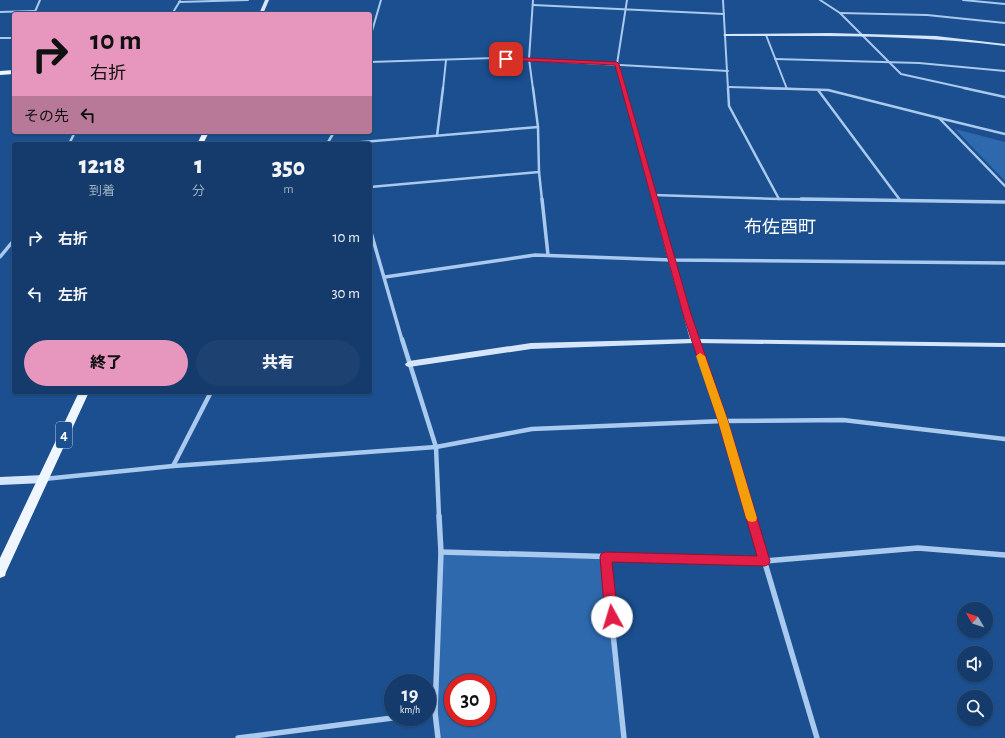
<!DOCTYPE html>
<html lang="ja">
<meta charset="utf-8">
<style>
:root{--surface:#143b6b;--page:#1d4271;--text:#f1f3f6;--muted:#9dadc1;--line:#33557e;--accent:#e797bd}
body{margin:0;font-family:"Alegreya Sans","Noto Sans JP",sans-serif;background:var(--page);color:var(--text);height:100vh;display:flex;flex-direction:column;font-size:15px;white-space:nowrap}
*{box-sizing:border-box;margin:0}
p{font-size:13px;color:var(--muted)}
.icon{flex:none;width:22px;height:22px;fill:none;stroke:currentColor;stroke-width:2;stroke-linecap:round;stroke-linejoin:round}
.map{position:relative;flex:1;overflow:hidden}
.drawer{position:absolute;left:12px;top:142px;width:360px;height:252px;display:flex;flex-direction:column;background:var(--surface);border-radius:4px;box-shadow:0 1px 3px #0004,0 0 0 1px var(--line)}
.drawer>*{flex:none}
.banner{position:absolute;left:12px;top:12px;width:360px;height:122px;border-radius:4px;box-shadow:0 1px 3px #0004,0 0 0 1px var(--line);background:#e797bd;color:#111;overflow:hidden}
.needle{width:26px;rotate:309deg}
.fabs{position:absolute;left:957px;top:602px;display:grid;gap:8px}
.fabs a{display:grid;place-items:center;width:36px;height:36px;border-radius:50%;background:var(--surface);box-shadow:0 1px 3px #0004,0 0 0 1px var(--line);font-size:20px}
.speed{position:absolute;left:384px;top:674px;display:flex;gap:8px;font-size:20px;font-weight:700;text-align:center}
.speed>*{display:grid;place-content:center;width:52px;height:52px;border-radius:50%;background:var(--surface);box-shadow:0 1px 3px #0004,0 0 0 1px var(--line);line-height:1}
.speed small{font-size:10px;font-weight:400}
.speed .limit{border:6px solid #d22;background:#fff;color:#111}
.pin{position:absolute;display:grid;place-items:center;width:34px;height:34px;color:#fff;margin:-17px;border-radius:8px;box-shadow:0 2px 6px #0006}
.me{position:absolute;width:44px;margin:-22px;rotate:354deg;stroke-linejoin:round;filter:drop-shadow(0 0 3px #0008)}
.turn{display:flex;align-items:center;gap:14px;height:84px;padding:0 12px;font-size:18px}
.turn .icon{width:52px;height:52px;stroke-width:2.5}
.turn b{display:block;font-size:28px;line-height:34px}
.then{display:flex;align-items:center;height:38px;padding:0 12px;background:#0003;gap:8px;font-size:15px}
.eta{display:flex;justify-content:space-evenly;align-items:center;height:68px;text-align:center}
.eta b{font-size:24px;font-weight:800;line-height:28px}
.primary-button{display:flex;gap:8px;margin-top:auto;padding:8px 12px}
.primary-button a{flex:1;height:46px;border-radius:24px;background:var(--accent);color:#111;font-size:16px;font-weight:800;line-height:46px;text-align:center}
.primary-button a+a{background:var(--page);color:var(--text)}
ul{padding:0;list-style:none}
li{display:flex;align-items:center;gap:12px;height:56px;padding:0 12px}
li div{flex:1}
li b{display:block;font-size:15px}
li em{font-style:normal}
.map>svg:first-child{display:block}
</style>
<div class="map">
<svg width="1005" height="738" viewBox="0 0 1005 738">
<rect width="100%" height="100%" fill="#1b4f8f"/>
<g fill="#2e69ad" fill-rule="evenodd">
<path d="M955 129 1005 142V181Z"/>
<path d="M441 552 605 557 624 738H438L435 712ZM453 683H487V717H453Z"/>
</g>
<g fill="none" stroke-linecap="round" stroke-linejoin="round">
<g stroke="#a9c9ee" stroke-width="2">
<path d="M723 0 728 89"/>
<path d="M820 0 840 13 901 74 969 89"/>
<path d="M963 0 1005 4"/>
<path d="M179 2 248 0"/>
<path d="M533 5 724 14"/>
<path d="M0 12 35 11"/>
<path d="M840 13 927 15 1005 23"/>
<path d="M34 14 40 0"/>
<path d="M172 14 180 1"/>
<path d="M766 35 787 89"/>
<path d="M0 38H14"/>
<path d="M370 38 381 0"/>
<path d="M775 59 919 63 1005 71"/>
<path d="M370 62 494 58 728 71"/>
<path d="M617 64 627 0"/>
<path d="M729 87 794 89"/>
<path d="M443 89 446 60"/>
<path d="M533 89 529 59 533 0"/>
</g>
<g stroke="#a9c9ee" stroke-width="2.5">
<path d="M533 88 538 127 539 172 542 200"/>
<path d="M761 88 828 90 939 118"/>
<path d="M964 88 1005 97"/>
<path d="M818 90 900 200"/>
<path d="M1005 134 939 118 1005 186"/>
<path d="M437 136 443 88"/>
<path d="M69 144 75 132"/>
<path d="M327 144 334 132"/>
<path d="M339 144 538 127"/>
<path d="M370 187 539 172"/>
<path d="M653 195 779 199 729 106 728 88"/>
<path d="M779 199 877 200"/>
</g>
<g stroke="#a9c9ee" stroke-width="3.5">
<path d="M542 199 548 255"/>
<path d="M801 199 1005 202"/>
<path d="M370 229 402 340"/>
<path d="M0 257 14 240"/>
<path d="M385 277 535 255 671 260 1005 263"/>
</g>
<g stroke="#a9c9ee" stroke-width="4.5">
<path d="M402 339 436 447 439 517"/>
<path d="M695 341 723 421 751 517"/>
<path d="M173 466 211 392"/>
<path d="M44 479 173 466 436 447 532 429 723 421 843 420 1005 439"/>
</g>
<g stroke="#a9c9ee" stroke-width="5.5">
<path d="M751 516 817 738"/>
<path d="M441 552 765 561 918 548 1005 555"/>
<path d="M605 557 624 738"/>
<path d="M427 713 435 712"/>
<path d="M238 738 400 717"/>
<path d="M438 738 435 712 441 552 439 516"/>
</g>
<g fill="#d6e6fa" fill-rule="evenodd">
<path d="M265 0H269L263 14H259Z"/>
<path d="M830 33 936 36 1005 44V46C912 34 819 36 725 36L723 35 725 34Z"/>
<path d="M615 63 619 64 674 260 698 339 1005 343V347L695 343 531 349 409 367 406 366 405 364 409 361 531 343 690 339 668 260Z"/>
<path d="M44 475 47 476 49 479 47 482 44 483 0 485V477Z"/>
</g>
<g fill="#f0f6ff" fill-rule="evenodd">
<path d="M14 70V74L0 75V71Z"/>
<path d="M203 132H209L203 144H197Z"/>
<path d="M79 392H89L6 572 5 576 0 578V558Z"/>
</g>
</g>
<path fill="#e11d48" stroke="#92132f" d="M506 57 617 62 619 64 691 314 728 421 770 561 769 564 765 566 612 562 618 617 616 621 612 623 607 621 605 617 600 557 601 554 605 552 757 556 718 421 683 314 615 65 504 60 503 59Z"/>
<path fill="#f59e0b" d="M700 353 705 356 728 421 757 518 756 521 752 522 748 521 746 518 718 421 696 356Z"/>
<g text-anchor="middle" stroke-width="3" stroke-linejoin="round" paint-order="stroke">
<rect fill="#1b4f8f" stroke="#bbcadd" stroke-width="1" x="56" y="422" width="16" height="26" rx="3"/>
<g font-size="15" font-weight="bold" fill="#fff">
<text x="64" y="440">4</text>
</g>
<g font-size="18" fill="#fff" stroke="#1b4f8f">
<text x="780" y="233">布佐酉町</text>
</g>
</g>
</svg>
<div class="fabs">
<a><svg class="needle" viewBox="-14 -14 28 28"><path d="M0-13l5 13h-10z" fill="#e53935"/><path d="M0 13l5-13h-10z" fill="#9dadc1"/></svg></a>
<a><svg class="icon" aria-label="sound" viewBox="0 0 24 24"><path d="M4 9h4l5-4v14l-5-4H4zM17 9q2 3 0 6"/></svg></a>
<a><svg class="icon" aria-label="search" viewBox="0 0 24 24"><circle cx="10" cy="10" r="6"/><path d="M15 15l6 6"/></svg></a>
</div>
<div class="speed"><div>19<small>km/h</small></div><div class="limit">30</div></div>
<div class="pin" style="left:506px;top:59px;background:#d93025"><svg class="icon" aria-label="arrive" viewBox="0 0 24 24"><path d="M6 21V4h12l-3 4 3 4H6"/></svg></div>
<svg class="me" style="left:612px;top:617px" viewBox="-20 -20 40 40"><circle r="19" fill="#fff"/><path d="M0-13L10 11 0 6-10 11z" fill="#e11d48"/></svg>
<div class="banner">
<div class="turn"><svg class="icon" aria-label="right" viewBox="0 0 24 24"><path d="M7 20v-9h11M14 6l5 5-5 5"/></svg><div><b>10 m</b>右折</div></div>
<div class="then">その先<svg class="icon" aria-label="left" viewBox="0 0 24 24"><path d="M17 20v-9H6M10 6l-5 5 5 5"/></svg></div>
</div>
<section class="drawer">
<div class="eta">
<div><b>12:18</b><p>到着</p></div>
<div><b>1</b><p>分</p></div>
<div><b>350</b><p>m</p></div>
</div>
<ul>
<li><svg class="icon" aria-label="right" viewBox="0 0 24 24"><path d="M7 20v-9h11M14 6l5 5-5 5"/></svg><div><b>右折</b></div><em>10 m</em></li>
<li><svg class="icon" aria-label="left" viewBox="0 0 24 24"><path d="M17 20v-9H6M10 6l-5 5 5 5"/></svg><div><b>左折</b></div><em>30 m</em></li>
</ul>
<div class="primary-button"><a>終了</a><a>共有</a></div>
</section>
</div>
